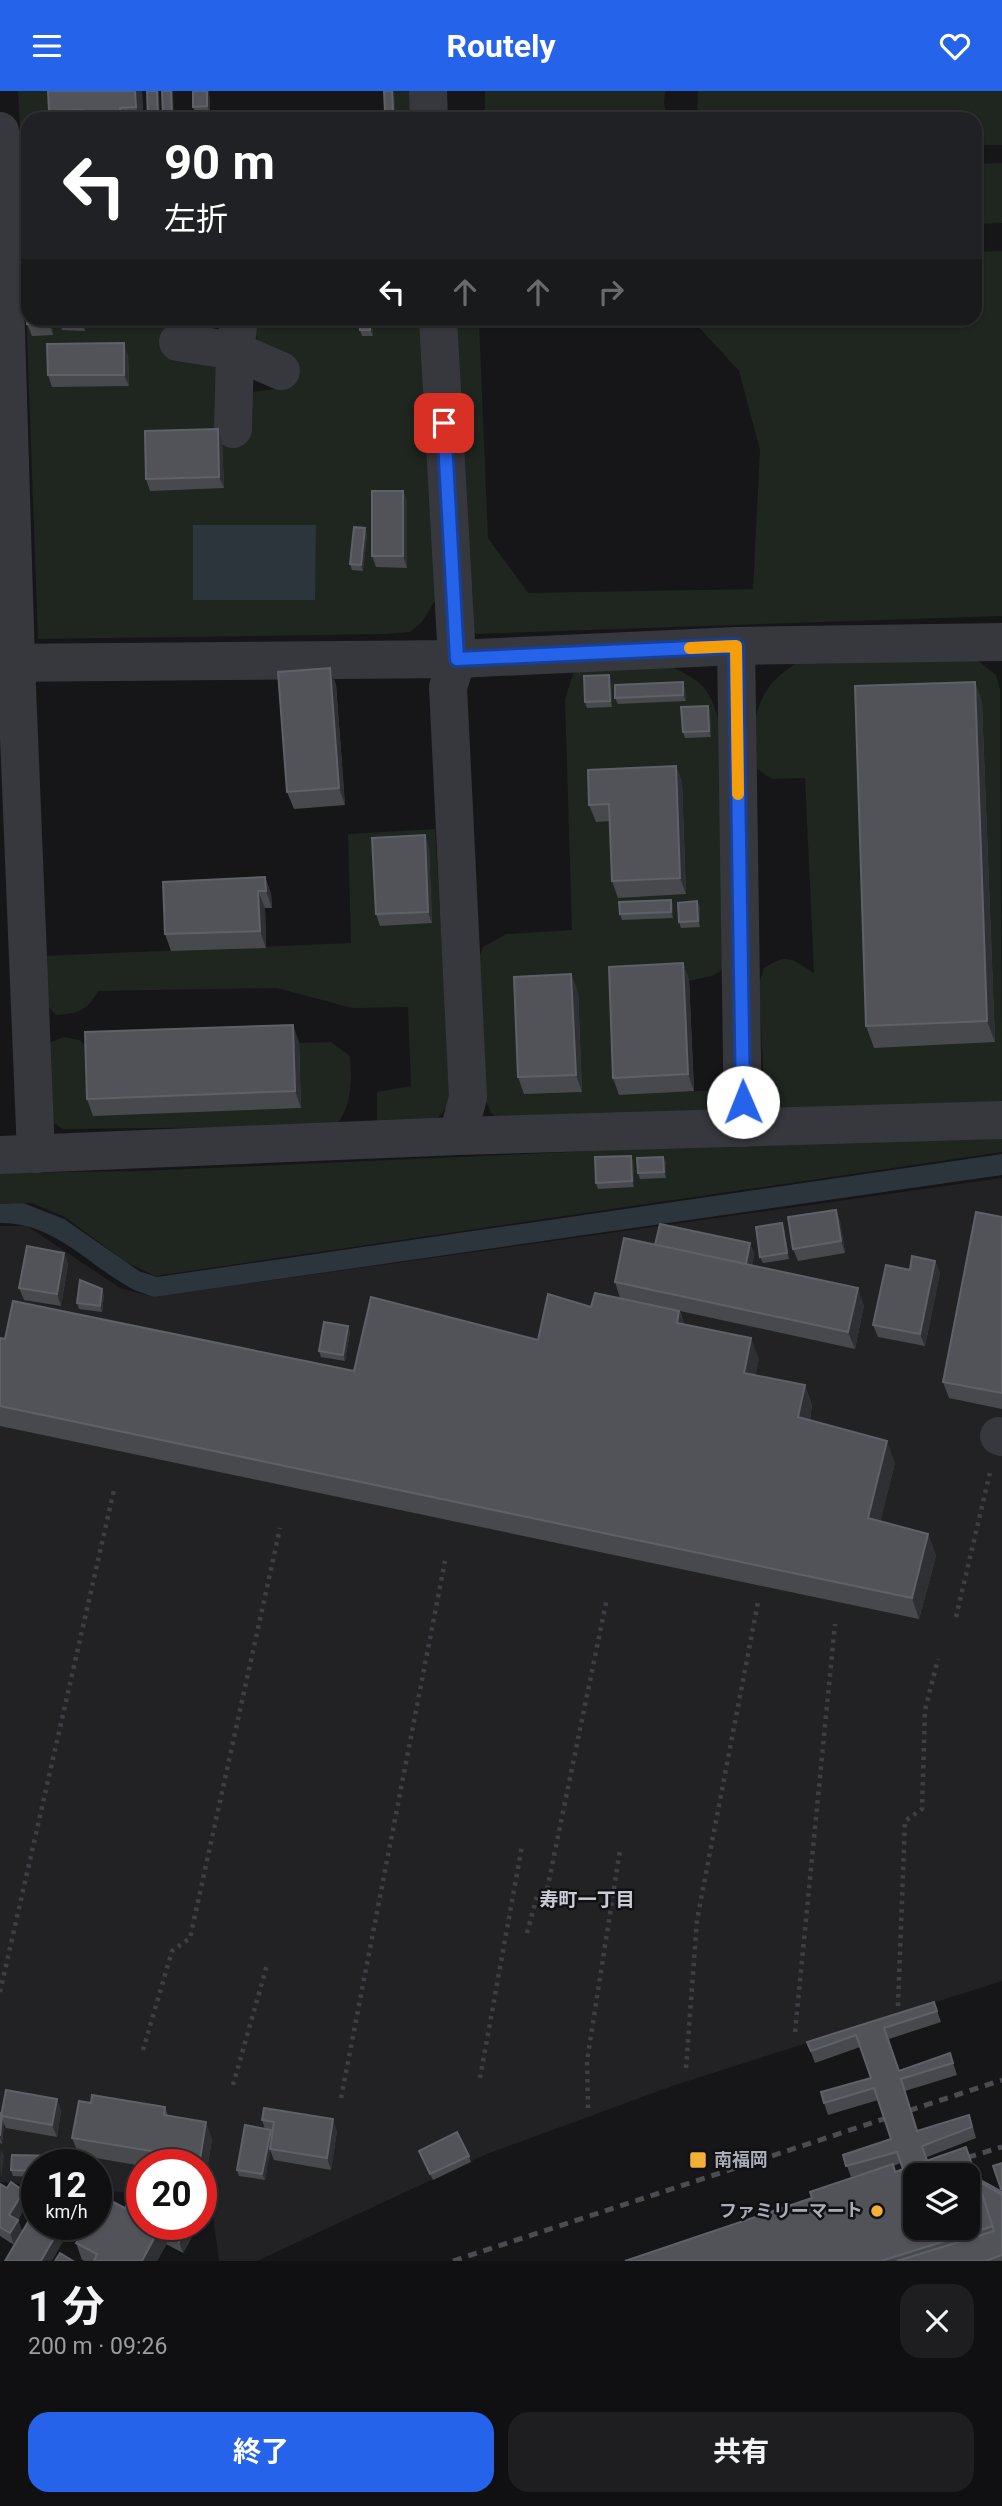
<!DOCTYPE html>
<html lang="ja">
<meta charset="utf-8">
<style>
:root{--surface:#101012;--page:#1e1e20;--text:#f1f3f6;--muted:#9c9d9f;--line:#303032;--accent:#2563eb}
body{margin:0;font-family:Roboto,"Noto Sans JP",sans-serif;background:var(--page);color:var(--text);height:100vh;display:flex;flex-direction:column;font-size:26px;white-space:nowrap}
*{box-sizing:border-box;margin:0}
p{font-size:23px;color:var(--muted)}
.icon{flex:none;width:38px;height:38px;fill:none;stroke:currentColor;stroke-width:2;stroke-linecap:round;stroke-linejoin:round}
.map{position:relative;height:2170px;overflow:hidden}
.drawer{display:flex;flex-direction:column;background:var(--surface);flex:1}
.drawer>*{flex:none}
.banner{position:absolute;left:21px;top:21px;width:961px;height:214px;border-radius:21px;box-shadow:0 2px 5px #0004,0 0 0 2px var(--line);background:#202124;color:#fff;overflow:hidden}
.fabs{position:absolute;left:903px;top:2072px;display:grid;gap:14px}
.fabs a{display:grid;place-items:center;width:77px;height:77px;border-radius:14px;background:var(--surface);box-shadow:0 2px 5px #0004,0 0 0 2px var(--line);font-size:35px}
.speed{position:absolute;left:21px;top:2058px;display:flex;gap:14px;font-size:35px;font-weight:700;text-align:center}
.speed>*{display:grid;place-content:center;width:91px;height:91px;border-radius:50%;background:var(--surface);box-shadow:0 2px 5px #0004,0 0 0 2px var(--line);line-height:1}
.speed small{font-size:18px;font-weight:400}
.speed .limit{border:10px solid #d22;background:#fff;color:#111}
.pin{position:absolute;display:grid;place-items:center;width:60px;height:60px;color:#fff;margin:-30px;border-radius:14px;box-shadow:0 4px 10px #0006}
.me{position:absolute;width:77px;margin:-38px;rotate:359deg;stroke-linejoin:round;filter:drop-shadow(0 0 5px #0008)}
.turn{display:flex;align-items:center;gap:24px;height:147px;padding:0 28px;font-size:32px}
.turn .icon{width:91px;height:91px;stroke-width:2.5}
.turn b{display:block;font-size:49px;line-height:60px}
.lanes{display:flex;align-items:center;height:66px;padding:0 28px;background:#0003;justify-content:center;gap:35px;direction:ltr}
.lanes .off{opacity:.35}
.round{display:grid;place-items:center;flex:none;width:74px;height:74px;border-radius:21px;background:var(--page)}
.head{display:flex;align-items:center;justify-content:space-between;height:119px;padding:0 28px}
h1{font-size:42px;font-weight:700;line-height:52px}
.primary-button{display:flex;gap:14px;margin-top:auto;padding:14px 28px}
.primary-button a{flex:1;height:80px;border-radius:21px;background:var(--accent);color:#fff;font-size:28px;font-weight:700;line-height:80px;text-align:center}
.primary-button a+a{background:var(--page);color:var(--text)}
header{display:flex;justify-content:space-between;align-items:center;height:91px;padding:0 28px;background:var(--accent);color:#fff;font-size:32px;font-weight:700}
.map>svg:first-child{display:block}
</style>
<header><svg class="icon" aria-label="menu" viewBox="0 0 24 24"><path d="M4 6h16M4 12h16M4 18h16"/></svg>Routely<svg class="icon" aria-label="heart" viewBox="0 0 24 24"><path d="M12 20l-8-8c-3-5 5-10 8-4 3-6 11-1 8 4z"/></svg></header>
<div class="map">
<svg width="1002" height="2170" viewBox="0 0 1002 2170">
<rect width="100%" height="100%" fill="#161618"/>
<path fill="#222225" d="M1002 1087V1890L675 1994 487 2063 257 2170H219L211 2110 201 2108V2074H142V2103L96 2099V2074H37V2094L0 2091V1135H27L120 1197 153 1206Z"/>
<g fill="#1e261f">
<path d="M18 0H142L143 28H28V65L21 58Z"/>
<path d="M385 0H416L418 28H384Z"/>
<path d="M485 0H665L664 11 667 28H485Z"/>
<path d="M698 0H1002V54H975V28H697Z"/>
<path d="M1002 72V132L975 133V73Z"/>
<path d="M28 121V228H224L210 239 207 264 252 301 289 296 259 255 251 228H428L440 501 422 531 410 541 387 543 38 548 23 134 25 122Z"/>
<path d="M1002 160V525L470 543 455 228H547L479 231 488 447 528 502 753 498 760 359 739 280 696 233 659 228H975V161Z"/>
<path d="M977 569 996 584 1000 598 1002 1014 785 1021 775 1014 764 995 759 893 764 877C790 861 791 869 814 882L805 687 772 688 754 676C749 649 754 612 773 591 779 584 788 578 795 573Z"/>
<path d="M665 573C703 590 709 595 721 636L726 877 712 885 689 890 694 1000H725L728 1026 504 1031 491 1022 484 1005 478 870 483 856 506 843 572 839 565 608 575 577Z"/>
<path d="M435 738 451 1006C438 1042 409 1035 377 1037V1001L411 995 408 916 352 917 277 897 98 900C88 919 78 923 56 924L45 912 43 865 351 852 348 743Z"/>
<path d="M64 946 79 949 91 958 331 951 350 965C352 991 352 1013 336 1035L63 1038 47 1028 46 953Z"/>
<path d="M1002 1042V1061L155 1185 126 1171 65 1126 32 1112 0 1113V1082L142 1080Z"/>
</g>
<g fill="#2c353c">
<path d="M193 434H316L315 509H193Z"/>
<path d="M1002 1063V1084L154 1206C146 1203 137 1201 129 1196 86 1172 53 1131 0 1132V1113L23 1112 64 1128 139 1180 157 1186Z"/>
</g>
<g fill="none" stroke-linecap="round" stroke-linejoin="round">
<g stroke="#3d3f44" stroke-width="4.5" stroke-dasharray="3.5 5" stroke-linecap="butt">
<path d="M956 1526 991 1377"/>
<path d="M527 1842 537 1805 547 1799 607 1507"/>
<path d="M0 1901 114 1399"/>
<path d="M898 1915 905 1730 922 1718 925 1619 938 1568"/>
<path d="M795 1941 835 1533"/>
<path d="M143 1959 172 1860 190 1847 280 1437"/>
<path d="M686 1977 697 1829 758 1511"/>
<path d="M480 1987 522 1755"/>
<path d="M233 1994 267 1874"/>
<path d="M341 2007 445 1470"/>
<path d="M588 2017 587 1970 620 1759"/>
</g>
<g stroke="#37383d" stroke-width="38">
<path d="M428 0 429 28"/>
<path d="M0 40 16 572 36 1063"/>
<path d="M438 228 457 568 448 596 468 1006 458 1045"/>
<path d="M178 251 235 260 281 280"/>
<path d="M233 338 235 260 239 228"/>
<path d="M736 555 743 1037"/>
<path d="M0 572 457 568 736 555 1002 551"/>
<path d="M0 1064 458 1045 1002 1029"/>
<path d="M999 1345 1002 1346"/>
</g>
<g stroke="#4a4c52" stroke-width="5" stroke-dasharray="9 7" stroke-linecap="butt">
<path d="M952 2071 1002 2056"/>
<path d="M453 2170 1002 1989"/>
</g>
</g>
<g fill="#47494d" fill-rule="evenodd">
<path d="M142 0 143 28H52L49 20Z"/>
<path d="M193 0H209L210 21 195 22 193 16Z"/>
<path d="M394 0 395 27H387L385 21Z"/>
<path d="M28 228H53V244L32 245 27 233Z"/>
<path d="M85 228V240L62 239 60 233Z"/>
<path d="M371 228 373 245H362L360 239Z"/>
<path d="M128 264 129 295 52 296 48 284Z"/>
<path d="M222 349 224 397 150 400 146 388Z"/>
<path d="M403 400 407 411V477L376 476 372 465Z"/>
<path d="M367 443 363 480 352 479 350 473Z"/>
<path d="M330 577 336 594 345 714 294 718 287 701Z"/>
<path d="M611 590 612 616 587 617 585 611Z"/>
<path d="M975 591 982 612 995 951 874 957 866 935Z"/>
<path d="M685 597 686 610 618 613 615 607Z"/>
<path d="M708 615 710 621 711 646 685 647 683 641Z"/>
<path d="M676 675 682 692 686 803 618 807 612 790 610 730 596 731 589 714Z"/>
<path d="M429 756 432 832 380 835 376 823Z"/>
<path d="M265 786 271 803 272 817H265L266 857 171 860 165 843Z"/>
<path d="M671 809 673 815V827L622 829 620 823Z"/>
<path d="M700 816V836L681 837 679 831Z"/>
<path d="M683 872 689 889 694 1000 619 1004 613 987Z"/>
<path d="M578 900 582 1001 524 1003 518 986Z"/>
<path d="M299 951 301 1017 93 1025 87 1008Z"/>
<path d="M631 1065 633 1071 634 1096 598 1098 596 1092Z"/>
<path d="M663 1066 666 1072V1087L640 1088 638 1082Z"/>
<path d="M836 1119 840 1130 845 1162 798 1170 793 1158Z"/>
<path d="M1002 1126V1318L949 1307 943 1291Z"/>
<path d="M784 1138 789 1168 763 1172 760 1166Z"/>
<path d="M750 1152 754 1163 752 1174 864 1214 855 1258 680 1220 684 1233 759 1268 755 1284 805 1294 812 1315 810 1329 895 1372 880 1430 928 1443 936 1465 919 1528 0 1335V1247L354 1280 538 1249 591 1216 620 1207 615 1191 655 1154Z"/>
<path d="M64 1162 68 1173 61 1215 24 1209 19 1197Z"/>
<path d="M935 1170 940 1182 925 1255 878 1246 873 1234 910 1179Z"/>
<path d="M104 1204 102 1221 79 1218 77 1212Z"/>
<path d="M348 1235 350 1241 345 1270 321 1266 319 1260Z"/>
<path d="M934 1911 941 1931 889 1948 899 1980 950 1962 957 1984 905 2000 918 2040 973 2036 976 2047 927 2066 928 2070 977 2087 1002 2101V2170H625L812 2107 869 2081 851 2086 843 2064 891 2048 878 2009 828 2024 824 2012 871 1987 860 1956 815 1972 807 1951ZM901 2072 903 2078 895 2081 893 2075Z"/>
<path d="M57 2008 61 2020 57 2046 6 2037 4 2033 2 2053 0 2052V2022Z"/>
<path d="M91 2012 165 2016 168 2025 212 2048 206 2085H201V2074H142V2075L79 2064 72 2047Z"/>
<path d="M262 2029 337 2040 331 2079 274 2069 270 2059 265 2089 239 2085 237 2079 265 2038Z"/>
<path d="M419 2060 469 2065 471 2071 433 2089Z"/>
<path d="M58 2065 60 2071 37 2074V2086L13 2085 11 2079Z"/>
<path d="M0 2093 7 2097 24 2100 28 2111 18 2129 22 2140 14 2154 0 2145Z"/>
<path d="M125 2117 197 2137 183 2162 166 2153 157 2170H85L82 2169 76 2152Z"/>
</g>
<g fill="#2f3033">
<path d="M135 0H142L143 28H140L136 16Z"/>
<path d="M157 0H159L160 28H158Z"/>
<path d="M171 0H173L174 28H172Z"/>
<path d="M207 0H209L210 21 207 15Z"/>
<path d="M392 0H394L395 27 393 21Z"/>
<path d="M49 228H53V244L49 232Z"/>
<path d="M83 228H85V240L82 234Z"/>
<path d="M370 228H371L373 245 370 239Z"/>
<path d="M124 252 128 264 129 295 124 284Z"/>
<path d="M218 338 222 349 224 397 219 386Z"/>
<path d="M403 400 407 411V477L403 465Z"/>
<path d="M365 437 367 443 363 480 361 474Z"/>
<path d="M330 577 336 594 345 714 339 697Z"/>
<path d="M609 584 611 590 612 616 610 610Z"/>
<path d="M683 591 685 597 686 610 683 604Z"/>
<path d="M975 591 982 612 995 951 987 930Z"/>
<path d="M708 615 710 621 711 646 709 640Z"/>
<path d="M676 675 682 692 686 803 680 787Z"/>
<path d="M425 744 429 756 432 832 428 821Z"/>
<path d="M265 786 271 803 272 817 266 800Z"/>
<path d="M258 800 265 817 266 857 260 840Z"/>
<path d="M671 809 673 815V827L671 821Z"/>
<path d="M697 810 700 816V836L698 830Z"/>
<path d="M683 872 689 889 694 1000 688 983Z"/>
<path d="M571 883 578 900 582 1001 576 984Z"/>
<path d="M293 934 299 951 301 1017 295 1000Z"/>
<path d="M631 1065 633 1071 634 1096 632 1090Z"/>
<path d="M663 1066 666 1072V1087L664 1081Z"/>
<path d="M836 1119 840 1130 845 1162 841 1150Z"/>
<path d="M782 1132 784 1138 789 1168 787 1162Z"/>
<path d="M750 1152 754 1163 749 1189 745 1178Z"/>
<path d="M64 1162 68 1173 61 1215 57 1203Z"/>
<path d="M935 1170 940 1182 925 1255 920 1243Z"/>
<path d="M858 1197 864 1214 855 1258 848 1241Z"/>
<path d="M102 1198 104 1204 102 1221 100 1215Z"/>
<path d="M679 1220 687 1241 677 1232Z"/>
<path d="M348 1235 350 1241 345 1270 343 1264Z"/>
<path d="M751 1247 759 1268 752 1303 744 1282Z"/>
<path d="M805 1294 812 1315 806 1348 798 1326Z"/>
<path d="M887 1350 895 1372 876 1449 868 1427Z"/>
<path d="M928 1443 936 1465 919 1528 912 1507Z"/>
<path d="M57 2008 61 2020 57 2046 52 2034Z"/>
<path d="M2 2027 4 2033 2 2053 0 2047Z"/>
<path d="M333 2028 337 2040 331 2079 327 2067Z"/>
<path d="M206 2031 212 2048 206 2085 200 2068Z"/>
<path d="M271 2039 273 2045 265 2089 262 2083Z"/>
<path d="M1 2059 4 2065 1 2087 0 2069Z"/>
<path d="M24 2100 28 2111 14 2135 9 2124Z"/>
<path d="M18 2129 22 2140 14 2154 10 2142Z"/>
<path d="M62 2133H73L52 2170H41Z"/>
<path d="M188 2133H196L197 2137 183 2162 179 2151Z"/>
<path d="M160 2136 167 2153 157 2170H142Z"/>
</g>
<g fill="#525359" stroke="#5f6168" stroke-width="2" fill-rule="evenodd">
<path d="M48 0H135L136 16 120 17V28H84L83 19 49 20Z"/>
<path d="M147 0H157L158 28H148Z"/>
<path d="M162 0H171L172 28H163Z"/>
<path d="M193 0H207V15L193 16Z"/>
<path d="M384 0H392L393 21H385Z"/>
<path d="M28 167V228H49V232L27 233 24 168Z"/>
<path d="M60 228H83L82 234 60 233Z"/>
<path d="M359 228H370V239H360Z"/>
<path d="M124 252V284H48L47 253Z"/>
<path d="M218 338 219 386 146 388 145 340Z"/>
<rect x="372" y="400" width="31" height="65"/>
<path d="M354 436 365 437 361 474 350 473Z"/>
<path d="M330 577 339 697 287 701 278 581Z"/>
<path d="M609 584 610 610 585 611 584 585Z"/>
<path d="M683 591V604L615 607V594Z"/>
<path d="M975 591 987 930 866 935 855 595Z"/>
<path d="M708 615 709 640 683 641 681 616Z"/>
<path d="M676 675 680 787 612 790 609 713 589 714 588 679Z"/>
<path d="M425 744 428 821 376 823 372 747Z"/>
<path d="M265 786 266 800H258L260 840 165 843 163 791Z"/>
<path d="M671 809V821L620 823 619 811Z"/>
<path d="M697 810 698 830 679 831 678 812Z"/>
<path d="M683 872 688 983 613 987 609 876Z"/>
<path d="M571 883 576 984 518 986 514 886Z"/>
<path d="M293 934 295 1000 87 1008 85 941Z"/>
<path d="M631 1065 632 1090 596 1092 595 1066Z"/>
<path d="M663 1066 664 1081 638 1082 637 1067Z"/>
<path d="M836 1119 841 1150 793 1158 788 1126Z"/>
<path d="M976 1121 1002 1126V1302L943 1291Z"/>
<path d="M782 1132 787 1162 760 1166 756 1136Z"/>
<path d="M660 1133 750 1152 746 1173 655 1154Z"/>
<path d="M624 1147 858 1197 848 1241 615 1191Z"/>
<path d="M27 1155 64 1162 57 1203 19 1197Z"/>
<path d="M912 1165 935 1170 920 1243 873 1234 886 1174 910 1179Z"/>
<path d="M80 1189 102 1198 100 1215 77 1212Z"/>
<path d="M595 1202 679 1220 677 1232 751 1247 744 1282 805 1294 798 1326 887 1350 868 1427 928 1443 912 1507 0 1315V1247L5 1248 13 1210 354 1280 371 1206 538 1249 548 1203 591 1216Z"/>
<path d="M324 1231 348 1235 343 1264 319 1260Z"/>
<path d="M934 1911 937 1920 884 1937 899 1980 950 1962 953 1972 901 1988 917 2040 969 2024 972 2036 922 2055 927 2070 903 2078 897 2061 846 2075 843 2064 891 2048 874 1997 824 2012 821 2001 871 1987 856 1944 811 1960 807 1951Z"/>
<path d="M6 1999 57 2008 52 2034 1 2025Z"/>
<path d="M92 2004 165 2016 164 2024 206 2031 200 2068 72 2047 79 2010 91 2012Z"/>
<path d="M264 2017 333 2028 327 2067 270 2058 274 2031 262 2029Z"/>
<path d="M0 2022 2 2023V2026L0 2045Z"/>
<path d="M245 2034 271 2039 262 2083 237 2079Z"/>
<path d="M457 2041 469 2065 430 2083 419 2060Z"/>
<path d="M966 2056 993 2135 881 2170H625L812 2107 810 2101 893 2073 895 2081ZM915 2084H968V2137H915Z"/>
<path d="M12 2064 58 2065 57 2074H37V2080L11 2079Z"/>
<path d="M1002 2072V2098H1001L993 2075Z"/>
<path d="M977 2087 1002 2101V2104L978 2090Z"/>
<path d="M978 2090 1002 2104V2164L986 2170H897L994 2140Z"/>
<path d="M11 2091 24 2100 9 2124 18 2129 10 2142 0 2136V2093L7 2097Z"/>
<path d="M137 2095 142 2097V2126L125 2117Z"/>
<path d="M102 2105 142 2126V2133H155L160 2136 142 2170H94L97 2163 76 2152 87 2133H96V2116Z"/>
<path d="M37 2116V2133H62L41 2170H5Z"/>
<path d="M155 2133H188L179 2151 162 2142 160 2136Z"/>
<path d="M60 2162 73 2170H55Z"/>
</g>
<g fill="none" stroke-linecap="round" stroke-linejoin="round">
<g stroke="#184099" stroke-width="18">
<path id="route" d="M444 332 457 568 736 555 743 1011"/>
</g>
<use href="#route" stroke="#2563eb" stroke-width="12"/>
<path stroke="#f59e0b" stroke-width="12" d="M690 557 736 555 738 703"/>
</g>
<g fill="#f2b134" stroke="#111113" stroke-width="2.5">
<rect x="689" y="2060" width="18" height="18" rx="3.5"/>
<circle cx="877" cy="2120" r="7"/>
</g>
<g text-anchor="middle" stroke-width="5" stroke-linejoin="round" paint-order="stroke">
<g font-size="18" font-weight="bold" fill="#a8adb8" stroke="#111113" text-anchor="start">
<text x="714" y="2075">南福岡</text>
<text x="863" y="2126" text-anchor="end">ファミリーマート</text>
</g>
<g font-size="19" font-weight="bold" fill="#c9ccd4" stroke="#111113">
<text x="587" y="1815">寿町一丁目</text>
</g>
</g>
</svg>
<div class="fabs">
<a><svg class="icon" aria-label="layers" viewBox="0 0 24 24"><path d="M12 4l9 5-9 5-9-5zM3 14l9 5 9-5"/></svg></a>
</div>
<div class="speed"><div>12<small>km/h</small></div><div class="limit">20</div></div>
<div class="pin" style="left:444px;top:332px;background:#d93025"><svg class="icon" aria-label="arrive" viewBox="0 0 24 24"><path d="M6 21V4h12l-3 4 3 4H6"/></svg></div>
<svg class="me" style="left:743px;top:1011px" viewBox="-20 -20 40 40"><circle r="19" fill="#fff"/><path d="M0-13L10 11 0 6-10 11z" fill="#2563eb"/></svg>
<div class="banner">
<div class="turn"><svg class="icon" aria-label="left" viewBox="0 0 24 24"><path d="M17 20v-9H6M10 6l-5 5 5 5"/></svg><div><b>90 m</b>左折</div></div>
<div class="lanes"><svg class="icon" aria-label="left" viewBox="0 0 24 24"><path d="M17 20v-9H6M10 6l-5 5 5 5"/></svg><svg class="icon off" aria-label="ahead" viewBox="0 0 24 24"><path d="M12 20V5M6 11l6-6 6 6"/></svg><svg class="icon off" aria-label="ahead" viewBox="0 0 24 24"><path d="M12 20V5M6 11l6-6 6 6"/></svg><svg class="icon off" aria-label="right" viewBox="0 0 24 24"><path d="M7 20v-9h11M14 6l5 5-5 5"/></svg></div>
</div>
</div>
<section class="drawer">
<div class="head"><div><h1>1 分</h1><p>200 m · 09:26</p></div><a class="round"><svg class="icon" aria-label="close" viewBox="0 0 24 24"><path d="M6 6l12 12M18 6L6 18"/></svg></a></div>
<div class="primary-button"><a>終了</a><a>共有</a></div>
</section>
